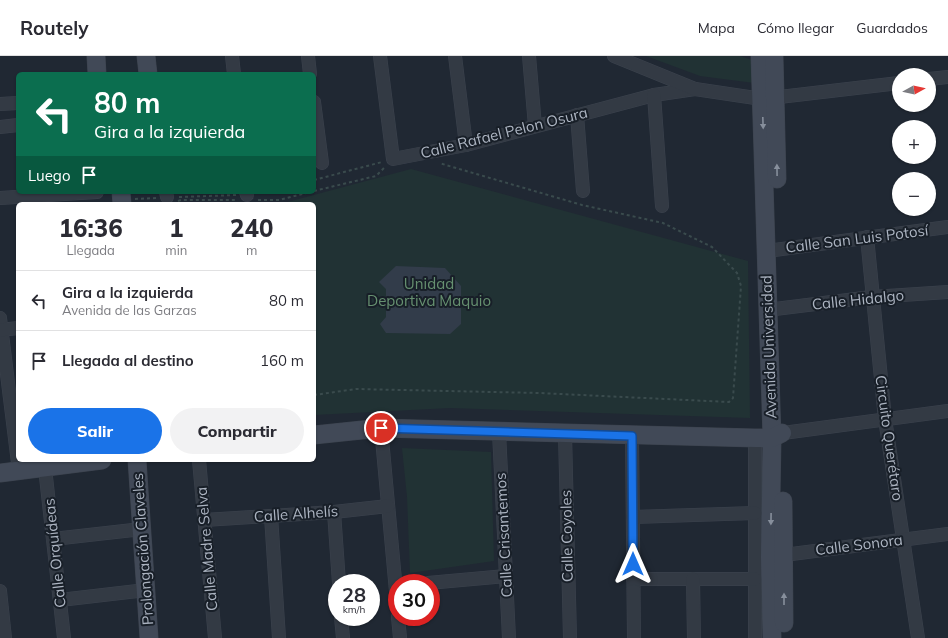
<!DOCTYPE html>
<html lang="es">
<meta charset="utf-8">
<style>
:root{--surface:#fff;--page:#f2f2f3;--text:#2b2b33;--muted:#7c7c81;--line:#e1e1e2;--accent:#1a73e8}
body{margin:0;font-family:Mulish,sans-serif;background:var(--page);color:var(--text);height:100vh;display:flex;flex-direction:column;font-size:15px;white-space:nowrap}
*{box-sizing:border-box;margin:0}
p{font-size:13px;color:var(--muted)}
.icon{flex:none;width:22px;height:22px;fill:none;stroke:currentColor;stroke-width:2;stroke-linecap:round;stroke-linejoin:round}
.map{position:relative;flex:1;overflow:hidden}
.sheet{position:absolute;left:16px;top:146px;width:300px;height:260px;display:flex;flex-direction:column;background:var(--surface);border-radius:6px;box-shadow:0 1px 3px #0004}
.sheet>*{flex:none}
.top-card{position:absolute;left:16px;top:16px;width:300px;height:122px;border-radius:6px;box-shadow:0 1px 3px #0004;background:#0b6e4f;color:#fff;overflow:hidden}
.needle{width:26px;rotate:82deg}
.fabs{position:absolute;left:892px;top:12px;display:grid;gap:8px}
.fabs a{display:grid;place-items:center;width:44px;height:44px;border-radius:50%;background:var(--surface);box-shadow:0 1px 3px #0004;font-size:20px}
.speed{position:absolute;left:328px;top:518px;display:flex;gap:8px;font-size:20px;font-weight:700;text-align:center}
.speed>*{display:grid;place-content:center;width:52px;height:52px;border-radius:50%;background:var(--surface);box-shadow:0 1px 3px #0004;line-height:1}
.speed small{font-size:10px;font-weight:400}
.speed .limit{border:6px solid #d22;background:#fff;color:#111}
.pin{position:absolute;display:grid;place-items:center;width:34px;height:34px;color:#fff;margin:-17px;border:2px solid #fff;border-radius:50%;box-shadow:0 1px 4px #0007}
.me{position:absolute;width:44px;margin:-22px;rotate:0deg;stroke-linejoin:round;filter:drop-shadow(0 0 3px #0008)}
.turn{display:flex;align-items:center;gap:14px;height:84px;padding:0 12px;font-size:18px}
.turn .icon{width:52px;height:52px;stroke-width:2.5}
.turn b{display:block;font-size:28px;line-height:34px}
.then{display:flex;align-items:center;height:38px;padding:0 12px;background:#0003;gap:8px;font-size:15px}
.eta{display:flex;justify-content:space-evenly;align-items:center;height:68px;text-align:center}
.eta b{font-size:24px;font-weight:800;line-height:28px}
.action{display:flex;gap:8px;margin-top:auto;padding:8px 12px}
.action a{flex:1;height:46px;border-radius:24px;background:var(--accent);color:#fff;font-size:16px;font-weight:800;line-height:46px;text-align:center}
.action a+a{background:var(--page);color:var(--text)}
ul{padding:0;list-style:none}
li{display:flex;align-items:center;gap:12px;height:60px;padding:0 12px;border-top:1px solid var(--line)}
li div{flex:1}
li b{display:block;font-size:15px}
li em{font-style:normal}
header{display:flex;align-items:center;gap:24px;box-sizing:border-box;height:56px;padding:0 20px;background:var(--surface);border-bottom:1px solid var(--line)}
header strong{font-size:19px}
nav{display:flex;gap:22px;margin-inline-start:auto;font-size:14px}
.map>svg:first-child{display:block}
</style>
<header>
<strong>Routely</strong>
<nav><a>Mapa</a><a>Cómo llegar</a><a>Guardados</a></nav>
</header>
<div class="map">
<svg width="948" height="582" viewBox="0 0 948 582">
<rect width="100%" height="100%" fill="#202833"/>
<g fill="#213234">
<path d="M646 0H740L752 4 754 27 700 20Z"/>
<path d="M411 113 748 205 750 362 450 352 314 359V148H280Z"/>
<path d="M402 392 491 396 494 505 410 517 407 441Z"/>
</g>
<path fill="#323c4a" d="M396 210 445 212 461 230V268L450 278 386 277 380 268 386 261V233L379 226Z"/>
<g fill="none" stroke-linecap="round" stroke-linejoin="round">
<g stroke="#3c434e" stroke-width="14">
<g id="street">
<path d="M232 0 234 18"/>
<path d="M308 0 310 18"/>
<path d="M380 0 393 103 466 89 654 39 695 33"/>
<path d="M455 0 466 89"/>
<path d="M529 0 535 70"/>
<path d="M614 0 695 33 762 43 899 27"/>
<path d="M929 23 948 21"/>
<path d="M654 39 662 150"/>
<path d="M314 46 322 107"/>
<path d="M0 48 18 47"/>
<path d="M577 59 583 135"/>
<path d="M0 71 18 69"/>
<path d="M166 136 167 141"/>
<path d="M246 136 247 139"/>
<path d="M0 142 97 136"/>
<path d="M867 181 885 363 918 582"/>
<path d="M767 195 948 171"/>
<path d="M767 254 872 241 948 236"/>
<path d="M0 262 19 415"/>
<path d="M0 274 18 272"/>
<path d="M381 372 397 546"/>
<path d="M499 376 509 582"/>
<path d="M783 377 948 355"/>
<path d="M565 378 570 582"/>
<path d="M632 380 634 582"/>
<path d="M755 382V582"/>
<path d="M199 404 215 582"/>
<path d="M45 412 64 582"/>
<path d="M334 456 339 527"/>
<path d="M271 460 279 582"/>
<path d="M633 461 755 457"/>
<path d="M204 464 334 456 388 450"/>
<path d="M53 483 142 473"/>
<path d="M776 500 948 478"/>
<path d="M633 523H755"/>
<path d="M693 523 694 582"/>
<path d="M428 527 506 520"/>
<path d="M0 535 5 582"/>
<path d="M60 544 146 534"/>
<path d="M341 561 343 582"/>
<path d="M398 561 400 582"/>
</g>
</g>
<g stroke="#3c434e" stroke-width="19">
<g id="secondary">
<path d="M96 0 97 18"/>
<path d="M146 0 148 18"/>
<path d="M760 0 772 382 770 501 772 582"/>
<path d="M774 0 777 123"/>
<path d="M121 136 122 148"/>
<path d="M314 379 381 372 755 382H772L782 377"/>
<path d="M137 404 149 582"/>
<path d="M0 417 102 404"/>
<path d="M783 445 784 567"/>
</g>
</g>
<g stroke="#3a4b4d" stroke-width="2" stroke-dasharray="3 3" stroke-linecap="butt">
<path d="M314 124 382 106"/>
<path d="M314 135 376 120 385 111"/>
<path d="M179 141 236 139"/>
<path d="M135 143 156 142"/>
<path d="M258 144H279L310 136"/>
<path d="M178 145 181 144H237"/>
<path d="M314 339 356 333 539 337 729 346 733 342 741 230 737 217 712 191 663 167 582 149 439 107"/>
</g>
<use href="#street" stroke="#333a44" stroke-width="13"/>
<use href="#secondary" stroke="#414957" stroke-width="18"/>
</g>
<defs><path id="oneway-solid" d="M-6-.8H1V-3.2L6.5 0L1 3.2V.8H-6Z"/></defs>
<g fill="#878f9c">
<use href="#oneway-solid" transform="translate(763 67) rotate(88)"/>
<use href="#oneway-solid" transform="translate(777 114) rotate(-91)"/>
<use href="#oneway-solid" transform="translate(771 463) rotate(91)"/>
<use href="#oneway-solid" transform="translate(784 543) rotate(-90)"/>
</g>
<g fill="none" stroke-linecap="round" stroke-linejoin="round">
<g stroke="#114b97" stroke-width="10">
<path id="route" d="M381 372 632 380 633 508"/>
</g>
<use href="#route" stroke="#1a73e8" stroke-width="7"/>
</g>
<g text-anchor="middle" stroke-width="4" stroke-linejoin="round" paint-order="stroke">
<g font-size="15" fill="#acb4c1" stroke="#181f28">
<text transform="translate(504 77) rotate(-14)" y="5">Calle Rafael Pelon Osura</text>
<text transform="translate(857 183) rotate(-7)" y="5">Calle San Luis Potosí</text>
<text transform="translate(858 244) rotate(-6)" y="5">Calle Hidalgo</text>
<text transform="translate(769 291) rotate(-92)" y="5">Avenida Universidad</text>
<text transform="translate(889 382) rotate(82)" y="5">Circuito Querétaro</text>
<text transform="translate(296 458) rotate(-4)" y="5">Calle Alhelís</text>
<text transform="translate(504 479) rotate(-93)" y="5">Calle Crisantemos</text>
<text transform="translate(567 480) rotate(-91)" y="5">Calle Coyoles</text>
<text transform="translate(859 489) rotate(-7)" y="5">Calle Sonora</text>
<text transform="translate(143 493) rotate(-94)" y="5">Prolongación Claveles</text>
<text transform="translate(207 493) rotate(-95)" y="5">Calle Madre Selva</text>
<text transform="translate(55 497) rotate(-96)" y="5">Calle Orquídeas</text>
</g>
<g font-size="15" fill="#669070" stroke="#181f28">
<text x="429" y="233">Unidad<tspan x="429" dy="17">Deportiva Maquio</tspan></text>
</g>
</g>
</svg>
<div class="fabs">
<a><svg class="needle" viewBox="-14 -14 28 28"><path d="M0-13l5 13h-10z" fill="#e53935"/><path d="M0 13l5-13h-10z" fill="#7c7c81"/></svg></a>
<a>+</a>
<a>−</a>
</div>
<div class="speed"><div>28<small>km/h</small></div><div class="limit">30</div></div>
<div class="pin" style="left:381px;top:372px;background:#d93025"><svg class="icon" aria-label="arrive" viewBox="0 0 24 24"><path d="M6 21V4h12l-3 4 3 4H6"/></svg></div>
<svg class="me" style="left:633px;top:508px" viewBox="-20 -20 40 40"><path d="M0-17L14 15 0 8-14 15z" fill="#1a73e8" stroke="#fff" stroke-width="4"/></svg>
<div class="top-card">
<div class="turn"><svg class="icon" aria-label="left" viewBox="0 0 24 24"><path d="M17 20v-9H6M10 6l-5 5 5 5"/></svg><div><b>80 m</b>Gira a la izquierda</div></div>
<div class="then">Luego<svg class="icon" aria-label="arrive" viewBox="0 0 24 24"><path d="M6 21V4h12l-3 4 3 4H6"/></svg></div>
</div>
<section class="sheet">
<div class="eta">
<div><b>16:36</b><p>Llegada</p></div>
<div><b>1</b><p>min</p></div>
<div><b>240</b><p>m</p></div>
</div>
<ul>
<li><svg class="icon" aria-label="left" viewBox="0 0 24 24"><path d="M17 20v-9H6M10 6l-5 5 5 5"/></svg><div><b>Gira a la izquierda</b><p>Avenida de las Garzas</p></div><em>80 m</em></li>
<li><svg class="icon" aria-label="arrive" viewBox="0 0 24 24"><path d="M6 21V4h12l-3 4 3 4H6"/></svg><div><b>Llegada al destino</b></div><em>160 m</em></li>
</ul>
<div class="action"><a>Salir</a><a>Compartir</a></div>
</section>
</div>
